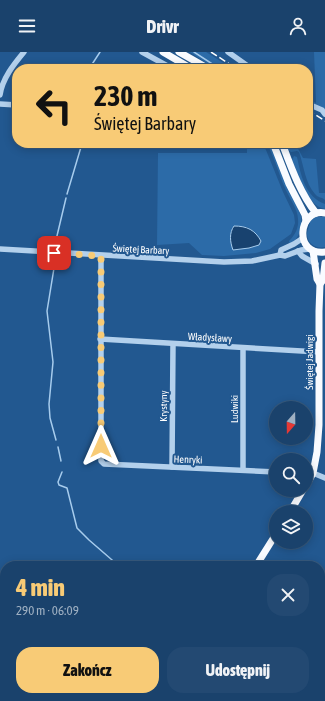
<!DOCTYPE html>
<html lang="pl">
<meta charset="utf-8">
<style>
:root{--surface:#1a426c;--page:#234972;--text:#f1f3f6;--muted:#9fb0c2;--line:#385b7f;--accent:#f8cb76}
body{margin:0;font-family:"Asap Condensed",sans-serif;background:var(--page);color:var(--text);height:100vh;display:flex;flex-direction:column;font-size:15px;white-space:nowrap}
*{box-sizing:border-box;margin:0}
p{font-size:13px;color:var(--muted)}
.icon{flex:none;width:22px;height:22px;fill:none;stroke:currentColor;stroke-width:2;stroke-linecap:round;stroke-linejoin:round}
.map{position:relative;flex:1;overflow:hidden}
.sheet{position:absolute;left:0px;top:509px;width:325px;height:140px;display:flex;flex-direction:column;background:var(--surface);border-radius:16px 16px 0 0;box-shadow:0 2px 10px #0003,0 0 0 1px var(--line)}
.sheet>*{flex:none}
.guide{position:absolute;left:12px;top:12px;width:301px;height:84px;border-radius:16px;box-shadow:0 2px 10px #0003,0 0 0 1px var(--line);background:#f8cb76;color:#111;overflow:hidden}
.needle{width:26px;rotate:200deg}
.fabs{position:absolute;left:269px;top:349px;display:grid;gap:8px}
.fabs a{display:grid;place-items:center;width:44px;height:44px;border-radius:50%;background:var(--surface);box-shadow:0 2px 10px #0003,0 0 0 1px var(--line);font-size:20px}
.pin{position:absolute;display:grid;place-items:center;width:34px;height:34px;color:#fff;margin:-17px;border-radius:8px;box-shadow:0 2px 6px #0006}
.me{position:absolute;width:44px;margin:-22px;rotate:0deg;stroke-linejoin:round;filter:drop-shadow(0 0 3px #0008)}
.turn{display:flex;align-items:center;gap:14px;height:84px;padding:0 16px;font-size:18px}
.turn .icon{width:52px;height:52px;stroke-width:2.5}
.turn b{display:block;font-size:28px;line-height:34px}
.round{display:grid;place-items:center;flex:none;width:42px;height:42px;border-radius:16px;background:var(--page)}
.summary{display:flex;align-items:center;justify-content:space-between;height:68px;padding:0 16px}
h1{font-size:24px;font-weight:800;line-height:30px;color:var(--accent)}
.primary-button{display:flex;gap:8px;margin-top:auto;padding:8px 16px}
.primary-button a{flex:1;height:46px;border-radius:16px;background:var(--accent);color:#111;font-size:16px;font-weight:800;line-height:46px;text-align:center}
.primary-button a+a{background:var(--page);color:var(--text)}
header{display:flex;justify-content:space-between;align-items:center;height:52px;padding:0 16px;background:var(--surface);font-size:18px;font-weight:800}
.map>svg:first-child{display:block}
</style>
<header><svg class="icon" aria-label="menu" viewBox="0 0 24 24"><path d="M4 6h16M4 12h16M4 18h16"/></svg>Drivr<svg class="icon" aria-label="person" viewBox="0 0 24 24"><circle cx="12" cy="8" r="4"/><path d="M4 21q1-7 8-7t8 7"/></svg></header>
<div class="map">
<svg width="325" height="649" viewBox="0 0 325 649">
<rect width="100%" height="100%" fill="#225890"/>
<g fill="#2c6ba8" fill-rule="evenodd">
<path d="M190 0H206L233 17H215Z"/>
<path d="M314 0H325V61L308 50V46L316 51Z"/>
<path d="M247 91H261L266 98 283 140 294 163 295 171 291 182 270 197 256 201 224 204 202 203 189 191 157 193 158 101H247ZM234 174 248 175 259 193 236 198 231 191 232 177Z"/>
<path d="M266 91H270L301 164C303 176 299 186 290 193L289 189C295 183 299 176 298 167 298 157 289 146 285 136 278 121 275 105 266 91Z"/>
<path d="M285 91H295L303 106 316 107 319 141H325V148C322 145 318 146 315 142 305 131 304 114 299 100L297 99 291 100 288 98Z"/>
<path d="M294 104 297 105C301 123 305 145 325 152V157C307 154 298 123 292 108Z"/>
<path d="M316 165H325V195C316 197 307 192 307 181 308 177 310 173 310 169Z"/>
<path d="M320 560 325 561V649H194L189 644H320Z"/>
</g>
<g fill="#18426f" stroke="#a7cced">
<path d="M234 174C247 174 255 178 261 189L259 193 249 196 233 198C230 190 229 181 234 174Z"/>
<path d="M320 569 325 571V649H269L267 644H320Z"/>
</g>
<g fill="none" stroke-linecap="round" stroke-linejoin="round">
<g stroke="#a7cced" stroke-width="1.5">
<path d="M194 0 220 17"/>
<path d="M89 17 100 0"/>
<path d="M67 142 81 95"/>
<path d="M56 188 66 146"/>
<path d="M55 210 47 259 53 310 49 352 50 366 56 388"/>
<path d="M58 395 61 409"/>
<path d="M62 420 58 430 59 433 67 436 77 476 89 488 119 514"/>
<path d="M205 644 207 649"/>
</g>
<g stroke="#b3d0ec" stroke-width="5.5">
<path d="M142 0 173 17"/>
<path d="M228 0 252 17"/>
<path d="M0 43C2 27 14 12 24 0"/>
<path d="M0 52 17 53"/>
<path d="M308 52 322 58 325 62"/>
<path d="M0 197 224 210 252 209 280 203 285 204 301 198 310 197"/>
<path d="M298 199 302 204 316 212"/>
<path d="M280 203 281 198 294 192 303 186"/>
<path d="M101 204V409L104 412 276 420"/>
<path d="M100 287 319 300"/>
<path d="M172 415 173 292"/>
<path d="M243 418V296"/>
<path d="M313 421 325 426"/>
</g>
<g stroke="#f9fbff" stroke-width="7">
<path d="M163 0 192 17"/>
<path d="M179 0 209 17"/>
<path d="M273 91 289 132 305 163 306 169"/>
<path d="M282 91C291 115 300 141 316 161"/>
<path d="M325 161C298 156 293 204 325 200"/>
<path d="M313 199 317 227 320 232"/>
<path d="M306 434 313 421 317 400 319 373V259L320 232 323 228 325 211"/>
<path d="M290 460 303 438"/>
<path d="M256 514 276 482"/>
<path d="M170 649 173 644"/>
</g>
<g stroke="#fff" stroke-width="1.5" stroke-dasharray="7 3" stroke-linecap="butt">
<path d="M211 0 237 17"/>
<path d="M308 58 325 69"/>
</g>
</g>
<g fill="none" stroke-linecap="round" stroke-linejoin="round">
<path stroke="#f8cb76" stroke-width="7" stroke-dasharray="0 12.6" d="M54 201 101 204V394"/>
</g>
<g text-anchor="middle" stroke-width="4" stroke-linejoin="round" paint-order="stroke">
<g font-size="10" fill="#fff" stroke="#225890">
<text transform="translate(141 197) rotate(3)" y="4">Świętej Barbary</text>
<text transform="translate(210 285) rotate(3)" y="4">Władysławy</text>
<text transform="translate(309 310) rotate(-90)" y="4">Świętej Jadwigi</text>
<text transform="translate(163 354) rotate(-90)" y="4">Krystyny</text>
<text transform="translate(234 357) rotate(-90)" y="4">Ludwiki</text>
<text transform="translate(188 407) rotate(2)" y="4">Henryki</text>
</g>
</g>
</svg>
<div class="fabs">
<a><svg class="needle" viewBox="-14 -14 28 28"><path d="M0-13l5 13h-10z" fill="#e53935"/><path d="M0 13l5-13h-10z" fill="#9fb0c2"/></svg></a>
<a><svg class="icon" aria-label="search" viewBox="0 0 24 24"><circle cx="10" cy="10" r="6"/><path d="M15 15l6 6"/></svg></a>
<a><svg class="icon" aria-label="layers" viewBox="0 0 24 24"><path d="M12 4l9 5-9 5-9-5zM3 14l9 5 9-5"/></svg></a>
</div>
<div class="pin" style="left:54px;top:201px;background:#d93025"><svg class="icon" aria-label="arrive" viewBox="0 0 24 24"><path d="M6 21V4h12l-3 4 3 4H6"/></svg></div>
<svg class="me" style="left:101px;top:394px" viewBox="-20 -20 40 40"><path d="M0-17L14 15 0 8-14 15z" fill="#f8cb76" stroke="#fff" stroke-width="4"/></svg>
<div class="guide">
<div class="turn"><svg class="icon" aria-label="left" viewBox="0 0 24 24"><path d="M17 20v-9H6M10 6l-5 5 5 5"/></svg><div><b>230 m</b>Świętej Barbary</div></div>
</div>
<section class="sheet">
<div class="summary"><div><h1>4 min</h1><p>290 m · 06:09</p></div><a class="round"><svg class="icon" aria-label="close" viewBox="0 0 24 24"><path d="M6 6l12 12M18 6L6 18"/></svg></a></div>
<div class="primary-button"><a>Zakończ</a><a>Udostępnij</a></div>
</section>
</div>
